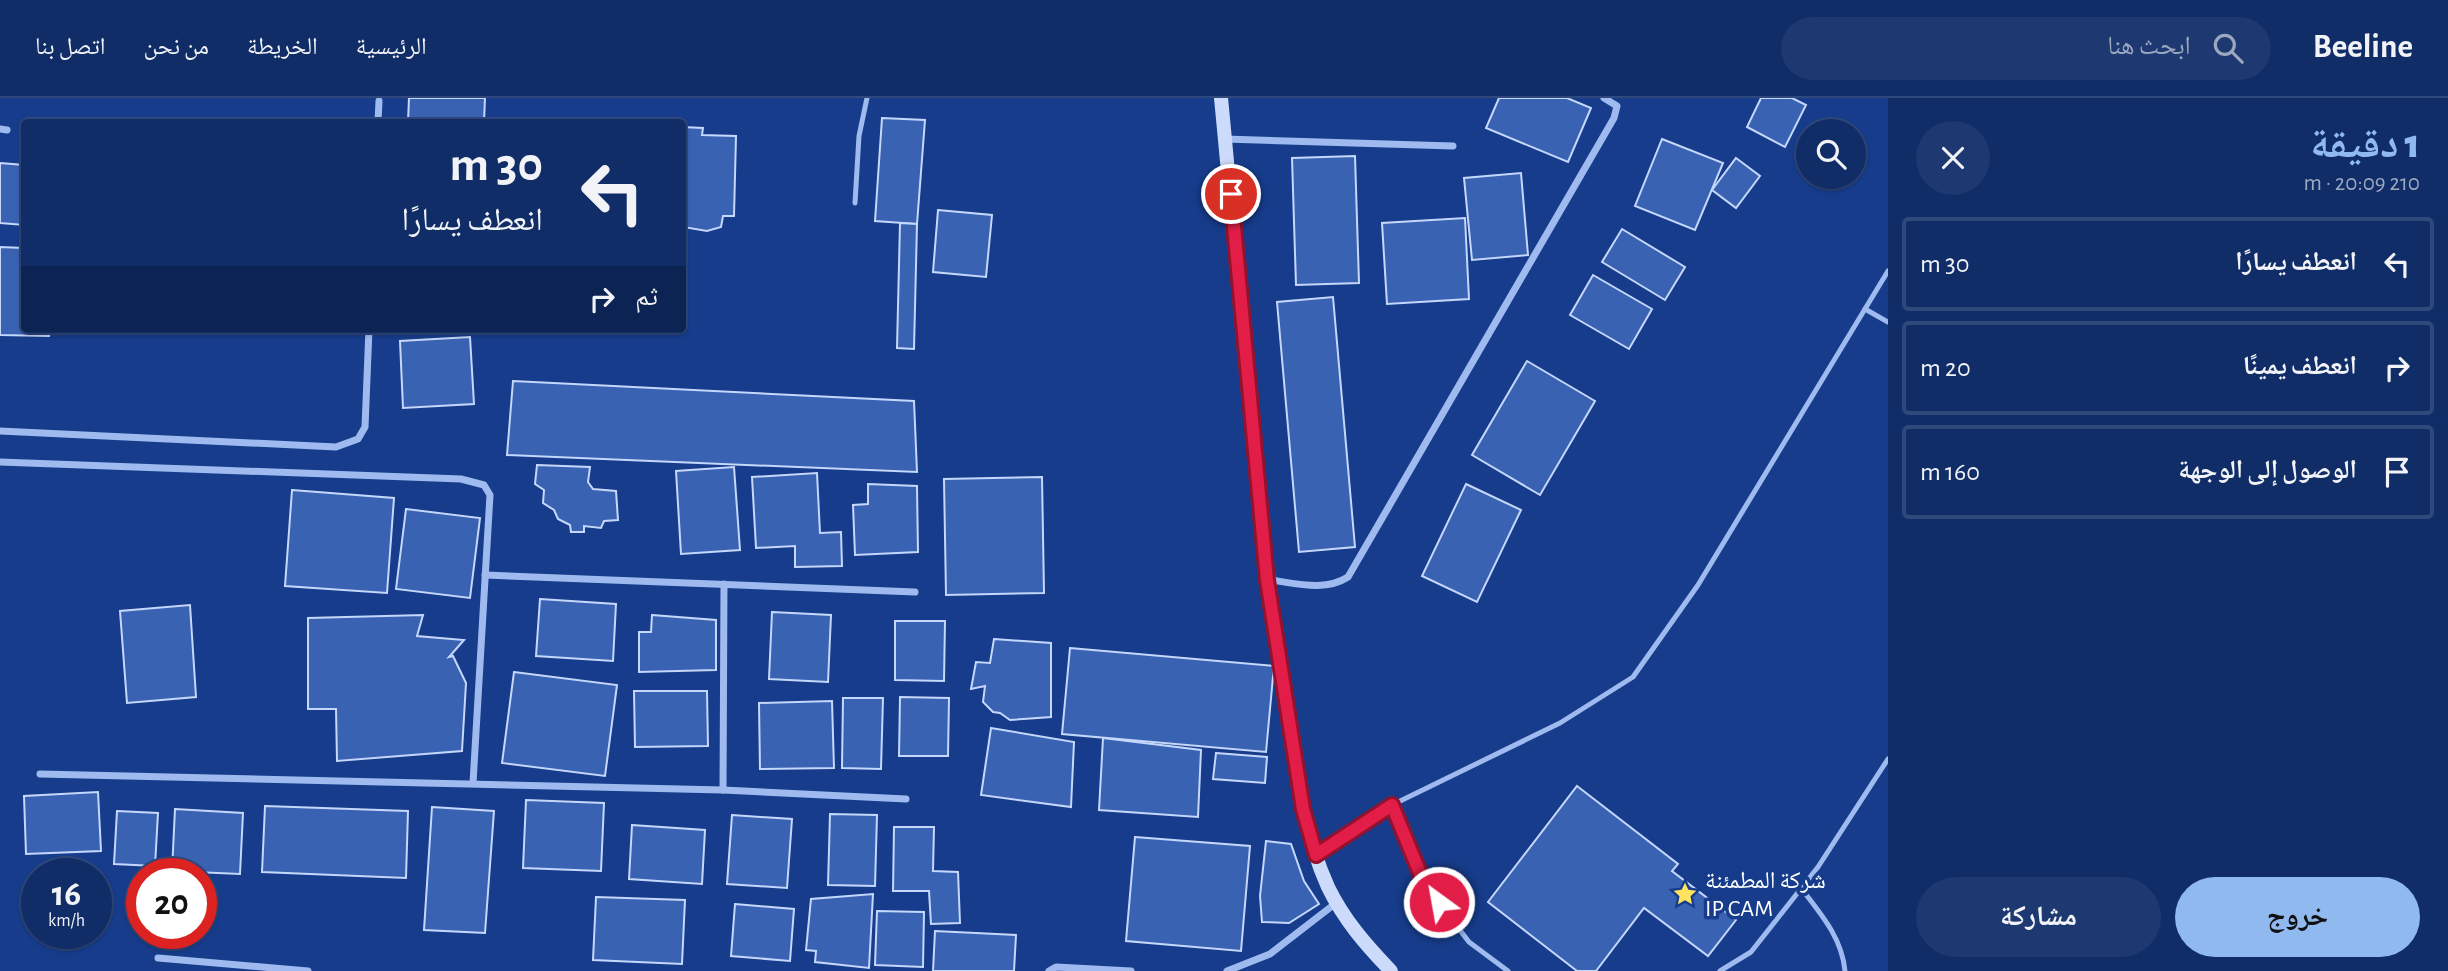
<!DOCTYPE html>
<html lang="ar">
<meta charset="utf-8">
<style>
:root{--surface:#102d68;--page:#1e3971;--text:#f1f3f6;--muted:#9ca8c0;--line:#30497c;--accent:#90b9f0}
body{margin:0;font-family:"Alegreya Sans","Noto Naskh Arabic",sans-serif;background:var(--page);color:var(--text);direction:rtl;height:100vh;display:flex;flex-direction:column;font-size:26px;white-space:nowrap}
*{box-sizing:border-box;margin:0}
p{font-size:23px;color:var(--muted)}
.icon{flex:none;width:38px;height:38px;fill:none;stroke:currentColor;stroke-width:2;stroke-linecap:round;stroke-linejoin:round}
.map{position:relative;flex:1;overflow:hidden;direction:ltr}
.side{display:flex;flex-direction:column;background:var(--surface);width:560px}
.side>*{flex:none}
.banner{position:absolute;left:21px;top:21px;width:665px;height:214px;border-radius:7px;box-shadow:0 2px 5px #0004,0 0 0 2px var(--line);direction:rtl;background:#102d68;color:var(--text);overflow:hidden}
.buttons{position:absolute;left:1796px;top:21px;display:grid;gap:14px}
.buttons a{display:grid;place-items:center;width:70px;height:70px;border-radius:50%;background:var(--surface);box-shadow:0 2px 5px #0004,0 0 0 2px var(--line);font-size:35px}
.speed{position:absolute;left:21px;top:760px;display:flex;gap:14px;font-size:35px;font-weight:700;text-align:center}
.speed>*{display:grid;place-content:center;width:91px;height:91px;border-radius:50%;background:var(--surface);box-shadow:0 2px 5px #0004,0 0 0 2px var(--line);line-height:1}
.speed small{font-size:18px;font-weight:400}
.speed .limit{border:10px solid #d22;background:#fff;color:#111}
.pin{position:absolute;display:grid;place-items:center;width:60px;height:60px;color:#fff;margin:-30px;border:4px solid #fff;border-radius:50%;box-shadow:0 2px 7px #0007}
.me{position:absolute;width:77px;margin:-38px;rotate:328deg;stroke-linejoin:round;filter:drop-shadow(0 0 5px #0008)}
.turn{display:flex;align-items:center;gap:24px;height:147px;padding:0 28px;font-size:32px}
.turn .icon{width:91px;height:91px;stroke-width:2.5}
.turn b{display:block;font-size:49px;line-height:60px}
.then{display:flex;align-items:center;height:66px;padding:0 28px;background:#0003;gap:14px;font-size:26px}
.round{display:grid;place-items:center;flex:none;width:74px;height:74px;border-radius:37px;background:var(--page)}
.overview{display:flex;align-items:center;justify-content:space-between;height:119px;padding:0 28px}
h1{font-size:42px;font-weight:800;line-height:52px;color:var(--accent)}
.cta{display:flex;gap:14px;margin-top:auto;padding:14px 28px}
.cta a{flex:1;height:80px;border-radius:42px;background:var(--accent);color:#111;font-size:28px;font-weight:800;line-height:80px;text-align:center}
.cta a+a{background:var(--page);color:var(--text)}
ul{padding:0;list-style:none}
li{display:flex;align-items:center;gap:21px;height:94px;margin:0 14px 10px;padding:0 14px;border:4px solid var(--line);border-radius:7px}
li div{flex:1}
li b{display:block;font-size:26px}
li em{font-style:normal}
header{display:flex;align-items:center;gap:42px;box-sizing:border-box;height:98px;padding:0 35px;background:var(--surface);border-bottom:2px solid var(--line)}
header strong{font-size:33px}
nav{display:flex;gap:38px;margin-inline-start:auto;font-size:24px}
.search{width:490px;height:63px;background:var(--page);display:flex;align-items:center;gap:18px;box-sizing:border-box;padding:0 24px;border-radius:38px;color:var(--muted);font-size:26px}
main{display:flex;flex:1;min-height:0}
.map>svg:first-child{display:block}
</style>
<header>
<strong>Beeline</strong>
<div class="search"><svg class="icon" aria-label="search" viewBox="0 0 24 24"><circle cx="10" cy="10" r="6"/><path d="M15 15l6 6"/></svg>ابحث هنا</div>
<nav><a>الرئيسية</a><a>الخريطة</a><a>من نحن</a><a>اتصل بنا</a></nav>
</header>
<main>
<section class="side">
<div class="overview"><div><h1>1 دقيقة</h1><p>210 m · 20:09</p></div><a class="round"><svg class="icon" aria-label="close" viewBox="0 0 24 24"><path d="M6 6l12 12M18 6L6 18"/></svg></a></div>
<ul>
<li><svg class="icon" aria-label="left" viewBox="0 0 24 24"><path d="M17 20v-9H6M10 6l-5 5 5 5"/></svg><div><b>انعطف يسارًا</b></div><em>30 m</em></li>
<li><svg class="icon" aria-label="right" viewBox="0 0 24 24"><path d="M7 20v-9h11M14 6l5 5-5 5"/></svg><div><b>انعطف يمينًا</b></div><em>20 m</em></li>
<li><svg class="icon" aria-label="arrive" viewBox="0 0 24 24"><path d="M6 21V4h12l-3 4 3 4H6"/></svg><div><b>الوصول إلى الوجهة</b></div><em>160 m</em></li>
</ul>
<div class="cta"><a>خروج</a><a>مشاركة</a></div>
</section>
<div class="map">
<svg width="1888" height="873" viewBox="0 0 1888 873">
<rect width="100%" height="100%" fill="#163c8b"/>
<g fill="#3a62b2" stroke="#c5d7fb" stroke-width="2">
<path d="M409 0H485L484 24H408Z"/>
<path d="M1499 0H1567L1591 10 1568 64 1486 30Z"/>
<path d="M1761 0H1792L1806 7 1785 49 1747 29Z"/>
<path d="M882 20 925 22 917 126 875 123Z"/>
<path d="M682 29 703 30 702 37 736 38 734 118H723L721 129 707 133 683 129Z"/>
<path d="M1662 41 1723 65 1695 132 1635 108Z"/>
<path d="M1355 58 1359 185 1296 187 1292 60Z"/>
<path d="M1736 60 1760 78 1736 110 1712 92Z"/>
<path d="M0 65 24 67V127L0 125Z"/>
<path d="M1521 75 1528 157 1472 162 1464 80Z"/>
<path d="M938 112 992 117 986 179 933 174Z"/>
<path d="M1465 120 1469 201 1387 206 1382 125Z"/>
<path d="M900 125 917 126 914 251 897 250Z"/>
<path d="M1622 131 1685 169 1665 202 1602 164Z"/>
<path d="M0 149 24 150V231H50L49 238 0 237Z"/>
<path d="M1593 177 1652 211 1629 251 1570 217Z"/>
<path d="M1333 199 1355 449 1299 454 1277 204Z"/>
<path d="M470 239 474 306 403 310 400 243Z"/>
<path d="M1527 263 1595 303 1540 397 1472 357Z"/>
<path d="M513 283 914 303 917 374 507 357Z"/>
<path d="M537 367 590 369 588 384 593 391 616 393 618 422 604 423 601 430 584 428V434H571L570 427 558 421 554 412 543 405 544 392 535 386Z"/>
<path d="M734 369 740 452 681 456 676 373Z"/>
<path d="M817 375 820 435 841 434 842 468 795 469V448L756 450 752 379Z"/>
<path d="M1042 379 1044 495 946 497 944 381Z"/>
<path d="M868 386 917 388 918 454 855 457 853 407 868 406Z"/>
<path d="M1466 386 1521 412 1477 504 1422 478Z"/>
<path d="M292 392 394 400 387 495 285 488Z"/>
<path d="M406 411 480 420 470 500 396 491Z"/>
<path d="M540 501 616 506 613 563 536 558Z"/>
<path d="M190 507 196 599 127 605 120 513Z"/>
<path d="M772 514 831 517 828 584 769 581Z"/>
<path d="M423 517 417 538 464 542 449 559 453 558 466 585 462 653 337 663 336 611H308V520Z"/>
<path d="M652 517 716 522V572L639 574V534H651Z"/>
<path d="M895 523H945L944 583 895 582Z"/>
<path d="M994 541 1051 545V619L1010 622 1000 615 993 614 983 604 985 588 971 591 976 564 990 565Z"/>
<path d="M1070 550 1274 568 1266 654 1062 636Z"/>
<path d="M514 574 617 587 605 678 502 665Z"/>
<path d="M634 593H707L708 648 635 649Z"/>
<path d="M900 599 949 600 948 658H899Z"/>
<path d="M843 600H883L881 671 842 670Z"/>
<path d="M832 603 834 670 760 671 759 605Z"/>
<path d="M991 630 1074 644 1071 709 981 697Z"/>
<path d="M1103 640 1201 652 1198 719 1099 712Z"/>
<path d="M1216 655 1267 659 1265 685 1213 681Z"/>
<path d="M1577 688 1678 766 1672 773 1736 822 1708 858 1644 810 1596 873H1577L1488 804Z"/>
<path d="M98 694 101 753 26 756 24 698Z"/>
<path d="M526 702 604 705 601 773 523 770Z"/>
<path d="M265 708 408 713 406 780 262 774Z"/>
<path d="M432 709 494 713 485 835 424 832Z"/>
<path d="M175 711 243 715 240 776 172 773Z"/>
<path d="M117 713 158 715 155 768 114 766Z"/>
<path d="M830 716 877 717 875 788 828 787Z"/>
<path d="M732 717 792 721 787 790 727 786Z"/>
<path d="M632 727 705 732 702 786 629 781Z"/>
<path d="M894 729H934L933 773 958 774 960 825 931 826 929 793H893Z"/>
<path d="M1135 739 1250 748 1241 853 1126 843Z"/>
<path d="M1266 743 1291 746 1304 783 1319 806 1289 825 1262 824 1260 798Z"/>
<path d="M873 796 869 870 815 864 816 853 806 852 811 801Z"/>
<path d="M596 799 685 802 682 866 593 862Z"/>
<path d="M735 806 794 811 790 863 731 858Z"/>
<path d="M877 813 924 814 923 869 875 867Z"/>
<path d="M935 833 1016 837 1014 873H933Z"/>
</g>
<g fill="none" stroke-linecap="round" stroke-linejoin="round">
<g stroke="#9ebaef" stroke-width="5">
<path d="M855 105 859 38 867 0"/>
<path d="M1865 211 1888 224"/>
<path d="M1392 707 1424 785 1469 844 1508 873"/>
<path d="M1319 755 1392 707 1560 625 1633 579 1698 487 1888 173"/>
<path d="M1801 790C1821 816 1842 840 1845 873"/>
<path d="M1720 873 1751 854 1818 769 1888 661"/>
</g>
<g stroke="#9ebaef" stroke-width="7">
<path d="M378 24 379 3"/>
<path d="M0 31 7 32"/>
<path d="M1225 41 1453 48"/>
<path d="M0 333 336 349 358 341 365 329 369 231"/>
<path d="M0 364 461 381 484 387 490 397 473 685"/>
<path d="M485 477 915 494"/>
<path d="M1270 482C1295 485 1325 494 1348 479L1614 20 1617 8 1604 0"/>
<path d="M40 676 723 692 906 701"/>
<path d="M723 692 724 486"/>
<path d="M158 860 308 873"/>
<path d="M1049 873 1056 869 1131 873"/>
<path d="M1227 873 1270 856 1336 805"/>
</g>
<path stroke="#ccdbfb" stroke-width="14" d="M1221 0C1240 194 1253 390 1283 583 1294 652 1299 725 1328 789 1344 822 1366 847 1391 873"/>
</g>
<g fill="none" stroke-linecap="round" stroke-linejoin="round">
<g stroke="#92132f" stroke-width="18">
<path id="route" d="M1231 96 1267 482 1303 711 1316 757 1392 707 1424 785 1439 804"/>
</g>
<use href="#route" stroke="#e11d48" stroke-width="12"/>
</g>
<defs>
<g id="sight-bare" transform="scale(1.89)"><path d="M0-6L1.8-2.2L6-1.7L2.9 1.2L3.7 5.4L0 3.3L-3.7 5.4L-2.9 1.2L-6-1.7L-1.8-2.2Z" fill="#ffe25d" stroke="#163c8b" stroke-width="2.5" paint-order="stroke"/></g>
</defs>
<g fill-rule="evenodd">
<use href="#sight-bare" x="1685" y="796"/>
</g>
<g text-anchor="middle" stroke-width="7" stroke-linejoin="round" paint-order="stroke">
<g font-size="24" fill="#fff" stroke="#163c8b" text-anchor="start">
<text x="1705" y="790">شركة المطمئنة<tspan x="1705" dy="28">IP CAM</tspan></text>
</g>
</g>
</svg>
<div class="buttons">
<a><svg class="icon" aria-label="search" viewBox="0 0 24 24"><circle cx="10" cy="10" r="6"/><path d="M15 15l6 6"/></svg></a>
</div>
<div class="speed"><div>16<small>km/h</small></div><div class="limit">20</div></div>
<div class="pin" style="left:1231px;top:96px;background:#d93025"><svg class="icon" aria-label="arrive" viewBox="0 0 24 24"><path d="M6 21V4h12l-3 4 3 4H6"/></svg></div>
<svg class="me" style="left:1439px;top:804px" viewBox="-20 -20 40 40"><circle r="17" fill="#e11d48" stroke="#fff" stroke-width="3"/><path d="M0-11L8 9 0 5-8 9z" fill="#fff"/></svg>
<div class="banner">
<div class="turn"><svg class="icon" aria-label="left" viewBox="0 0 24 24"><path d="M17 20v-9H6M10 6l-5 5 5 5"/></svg><div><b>30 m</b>انعطف يسارًا</div></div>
<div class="then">ثم<svg class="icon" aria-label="right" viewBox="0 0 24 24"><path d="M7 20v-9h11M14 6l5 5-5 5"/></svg></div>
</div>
</div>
</main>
